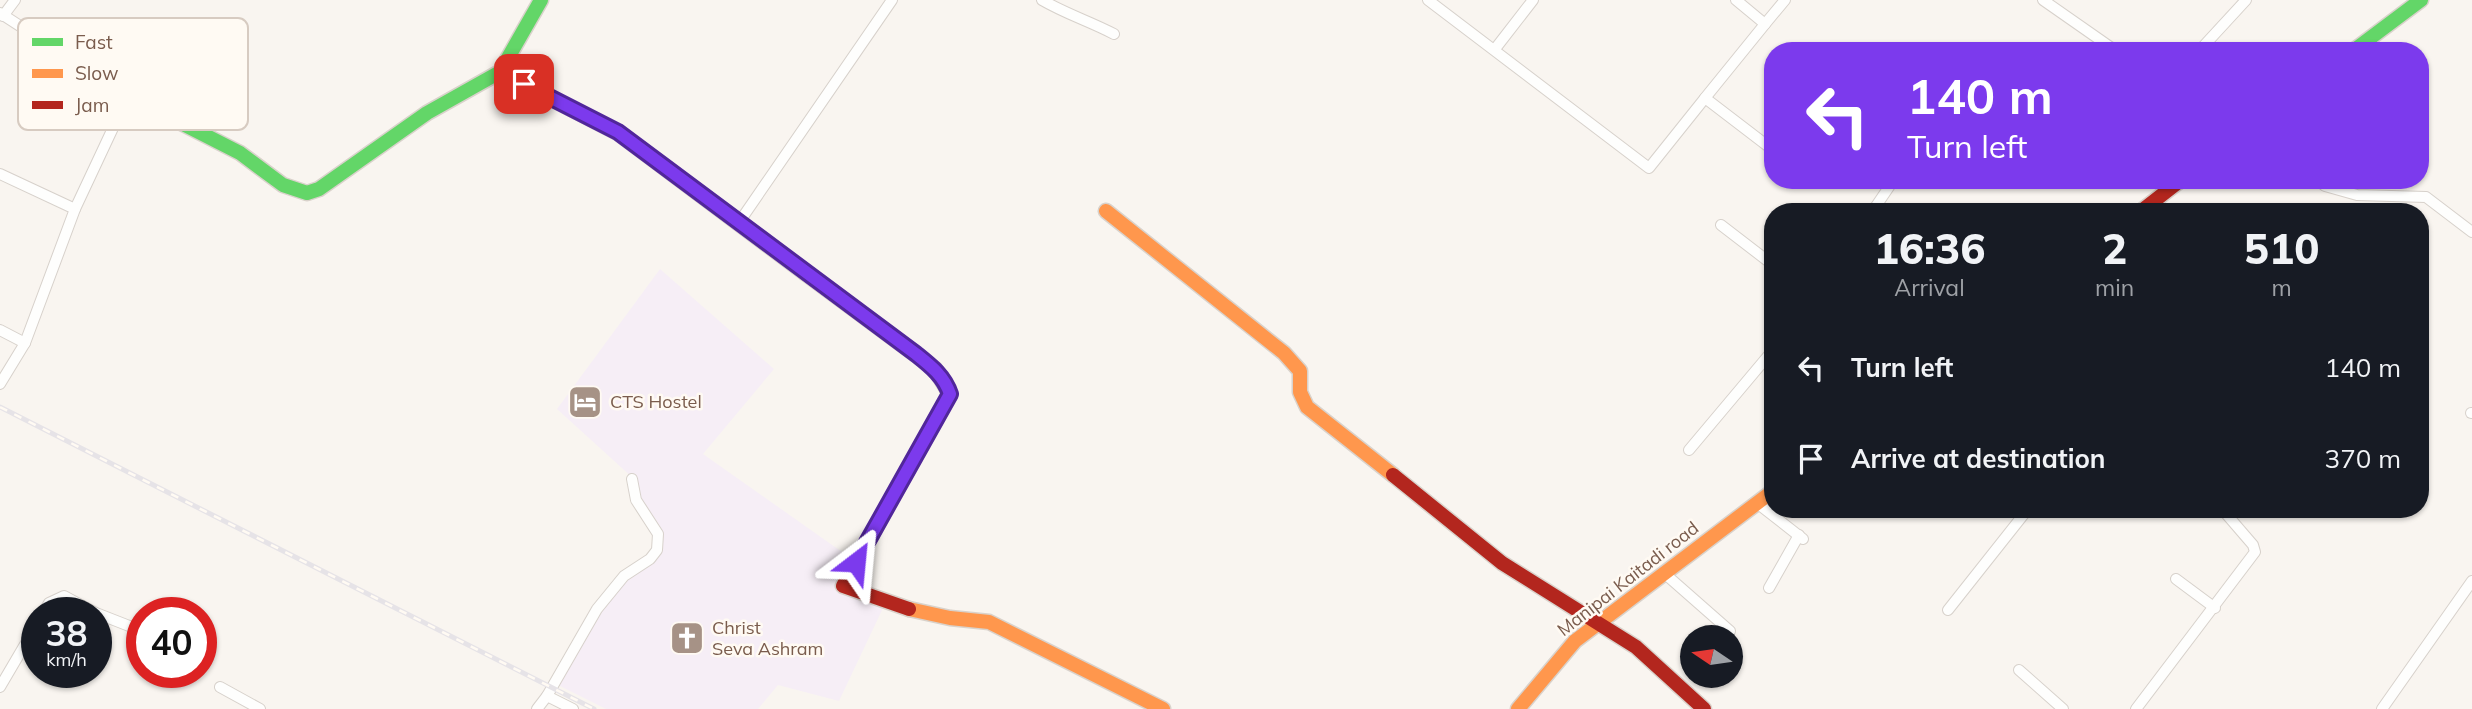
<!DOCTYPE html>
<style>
:root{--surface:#171b24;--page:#20242c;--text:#f1f3f6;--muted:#9ea1a6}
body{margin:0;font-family:Mulish,sans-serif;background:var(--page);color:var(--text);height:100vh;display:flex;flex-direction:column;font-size:26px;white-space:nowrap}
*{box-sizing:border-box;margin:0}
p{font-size:23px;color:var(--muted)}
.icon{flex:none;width:38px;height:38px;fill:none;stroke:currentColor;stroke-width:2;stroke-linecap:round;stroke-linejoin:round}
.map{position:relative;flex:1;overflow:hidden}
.panel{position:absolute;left:1764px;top:203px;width:665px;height:315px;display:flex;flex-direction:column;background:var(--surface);border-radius:28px;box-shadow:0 2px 5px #0004}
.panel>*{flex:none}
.guide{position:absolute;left:1764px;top:42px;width:665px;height:147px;border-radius:28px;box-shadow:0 2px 5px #0004;background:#7c3aed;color:#fff;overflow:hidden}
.needle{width:46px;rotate:283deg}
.buttons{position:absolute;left:1680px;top:625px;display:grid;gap:14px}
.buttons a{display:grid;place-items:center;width:63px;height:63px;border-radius:50%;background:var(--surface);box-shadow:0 2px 5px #0004;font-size:35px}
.speed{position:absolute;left:21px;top:597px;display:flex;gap:14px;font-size:35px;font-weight:700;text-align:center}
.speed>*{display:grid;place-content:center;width:91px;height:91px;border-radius:50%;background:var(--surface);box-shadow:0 2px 5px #0004;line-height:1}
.speed small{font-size:18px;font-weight:400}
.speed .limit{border:10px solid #d22;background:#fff;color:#111}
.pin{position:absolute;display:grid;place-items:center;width:60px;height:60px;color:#fff;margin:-30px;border-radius:14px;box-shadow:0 4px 10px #0006}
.me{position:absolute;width:77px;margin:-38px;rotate:29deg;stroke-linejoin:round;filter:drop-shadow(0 0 5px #0008)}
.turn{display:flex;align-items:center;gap:24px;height:147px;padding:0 28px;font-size:32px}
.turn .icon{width:91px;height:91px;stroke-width:2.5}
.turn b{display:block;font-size:49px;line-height:60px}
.eta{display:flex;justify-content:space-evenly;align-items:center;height:119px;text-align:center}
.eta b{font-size:42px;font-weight:800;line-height:49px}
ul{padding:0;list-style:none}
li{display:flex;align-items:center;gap:21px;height:91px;padding:0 28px}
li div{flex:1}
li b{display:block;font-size:26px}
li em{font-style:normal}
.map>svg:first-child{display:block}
</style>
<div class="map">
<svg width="2472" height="709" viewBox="0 0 2472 709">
<rect width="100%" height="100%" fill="#f9f5f0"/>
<path fill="#f6eef6" d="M660 269 774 369 703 454 852 559 837 587 883 608 839 701 778 685 758 709H606L556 684 598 610 625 578 651 561 660 533 638 499 634 479 557 409Z"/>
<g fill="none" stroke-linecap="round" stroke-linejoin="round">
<g stroke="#d7d1cb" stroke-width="12">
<g id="street">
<path d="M1042 0C1066 14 1089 21 1114 34"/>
<path d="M1428 0 1649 168 1705 98 1769 147 1773 140"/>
<path d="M2043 0 2116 51"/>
<path d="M0 13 128 96 75 209"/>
<path d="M3 16 15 0"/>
<path d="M1765 24 1785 0"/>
<path d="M1495 49 1533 0"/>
<path d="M2199 51 2246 0"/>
<path d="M1705 98 1765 24 1736 0"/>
<path d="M0 174 75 209 25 343"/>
<path d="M2317 180 2325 186 2357 195 2426 197 2472 232"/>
<path d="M1872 212 1893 181"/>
<path d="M740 221 892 0"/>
<path d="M1721 225 1773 265"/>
<path d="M0 330 25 343 0 384"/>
<path d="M2471 413H2472"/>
<path d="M1689 450 1773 350"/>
<path d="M1757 503 1803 539"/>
<path d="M1664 573 1730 631"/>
<path d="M2176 579 2215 608"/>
<path d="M1769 588 1799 535"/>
<path d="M1948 610 2028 509"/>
<path d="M44 612 49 603 64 596 94 612"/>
<path d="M96 613 142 631"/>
<path d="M2019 670 2063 709"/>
<path d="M0 687 37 624"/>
<path d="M220 687 260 709"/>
<path d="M547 696 597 609 624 576 650 559 657 550 658 534 636 500 632 479"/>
<path d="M537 709 547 696 573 709"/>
<path d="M2136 709 2255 552 2253 545 2222 509"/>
<path d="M2382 709 2472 581"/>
</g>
</g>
<g stroke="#d9d2cb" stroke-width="17">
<g id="fast">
<path d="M2353 51 2421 0"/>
<path d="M500 72 618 133 805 273"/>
<path d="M128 96 240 153 283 185 307 193 319 189 427 113 500 72 541 0"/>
</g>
</g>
<g stroke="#d9d2cb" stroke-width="17">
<g id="slow">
<path d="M1106 211 1284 353 1300 371V392L1307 407 1393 475"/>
<path d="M909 609 950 618 989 622 1163 709"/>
<path d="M1518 709 1575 641 1773 491"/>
</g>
</g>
<g stroke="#d9d2cb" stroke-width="17">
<g id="jam">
<path d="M2140 212 2181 180"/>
<path d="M805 273 935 369 950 394 843 586 909 609"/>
<path d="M1393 475 1502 563 1636 647 1704 709"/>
</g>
</g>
<use href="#street" stroke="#fefefd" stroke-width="10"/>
<use href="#fast" stroke="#63d668" stroke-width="14"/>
<use href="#slow" stroke="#ff974d" stroke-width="14"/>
<use href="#jam" stroke="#b3261e" stroke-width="14"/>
<g stroke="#e6e3e7" stroke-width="5">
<path id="rail" d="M0 407 594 709"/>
</g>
<use href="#rail" stroke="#fffaf3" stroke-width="2.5" stroke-dasharray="8" stroke-linecap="butt"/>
</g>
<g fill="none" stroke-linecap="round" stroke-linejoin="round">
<g stroke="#51269a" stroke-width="18">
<path id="route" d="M524 84 618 132 916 354C931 366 944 376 950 394L856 562"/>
</g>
<use href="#route" stroke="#7c3aed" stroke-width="12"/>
</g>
<defs>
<g id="hotel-square" transform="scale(1.75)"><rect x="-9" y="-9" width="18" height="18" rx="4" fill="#a69286" stroke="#fffaf3"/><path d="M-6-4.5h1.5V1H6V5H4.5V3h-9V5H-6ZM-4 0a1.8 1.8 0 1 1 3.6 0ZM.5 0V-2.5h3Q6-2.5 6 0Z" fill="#fff"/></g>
<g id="church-square" transform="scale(1.75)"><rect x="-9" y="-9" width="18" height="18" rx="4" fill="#a69286" stroke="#fffaf3"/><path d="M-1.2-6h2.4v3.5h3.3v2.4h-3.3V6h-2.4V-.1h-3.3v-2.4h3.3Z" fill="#fff"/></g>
</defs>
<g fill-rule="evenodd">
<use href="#hotel-square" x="585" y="402"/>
<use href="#church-square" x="687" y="638"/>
</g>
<g text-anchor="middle" stroke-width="5" stroke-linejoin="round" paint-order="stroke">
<g font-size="18" fill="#7a5c4d" stroke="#fffaf3" text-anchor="start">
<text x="610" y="408">CTS Hostel</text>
<text x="712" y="634">Christ<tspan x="712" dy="21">Seva Ashram</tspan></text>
</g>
<g font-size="18" fill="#7a5c4d" stroke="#fffaf3">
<text transform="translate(1628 579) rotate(-38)" y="6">Manipai Kaitadi road</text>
</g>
</g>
<rect x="18" y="18" width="230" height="112" rx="10" fill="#fffaf3" stroke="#d7cbc1" stroke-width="2"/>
<rect x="32" y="38" width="31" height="8" fill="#63d668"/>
<rect x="32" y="69" width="31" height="9" fill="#ff974d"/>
<rect x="32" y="101" width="31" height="8" fill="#b3261e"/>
<g font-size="19" fill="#7a5c4d">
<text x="75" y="49">Fast</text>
<text x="75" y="80">Slow</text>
<text x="75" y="112">Jam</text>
</g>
</svg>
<div class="buttons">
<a><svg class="needle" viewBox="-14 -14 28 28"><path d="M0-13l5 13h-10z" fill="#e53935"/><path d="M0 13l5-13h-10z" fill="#9ea1a6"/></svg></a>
</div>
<div class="speed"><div>38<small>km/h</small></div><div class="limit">40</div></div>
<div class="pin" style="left:524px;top:84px;background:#d93025"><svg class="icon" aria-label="arrive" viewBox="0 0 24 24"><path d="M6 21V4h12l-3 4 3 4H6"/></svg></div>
<svg class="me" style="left:856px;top:562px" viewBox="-20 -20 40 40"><path d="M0-17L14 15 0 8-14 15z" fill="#7c3aed" stroke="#fff" stroke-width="4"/></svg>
<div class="guide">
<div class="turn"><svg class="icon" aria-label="left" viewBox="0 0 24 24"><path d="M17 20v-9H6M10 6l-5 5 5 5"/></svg><div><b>140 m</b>Turn left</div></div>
</div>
<section class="panel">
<div class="eta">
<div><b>16:36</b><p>Arrival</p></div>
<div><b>2</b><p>min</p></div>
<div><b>510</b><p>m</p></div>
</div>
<ul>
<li><svg class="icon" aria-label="left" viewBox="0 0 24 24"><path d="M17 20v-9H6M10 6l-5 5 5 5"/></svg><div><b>Turn left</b></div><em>140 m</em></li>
<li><svg class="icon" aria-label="arrive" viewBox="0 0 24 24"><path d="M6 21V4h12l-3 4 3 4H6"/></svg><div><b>Arrive at destination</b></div><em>370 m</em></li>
</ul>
</section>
</div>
